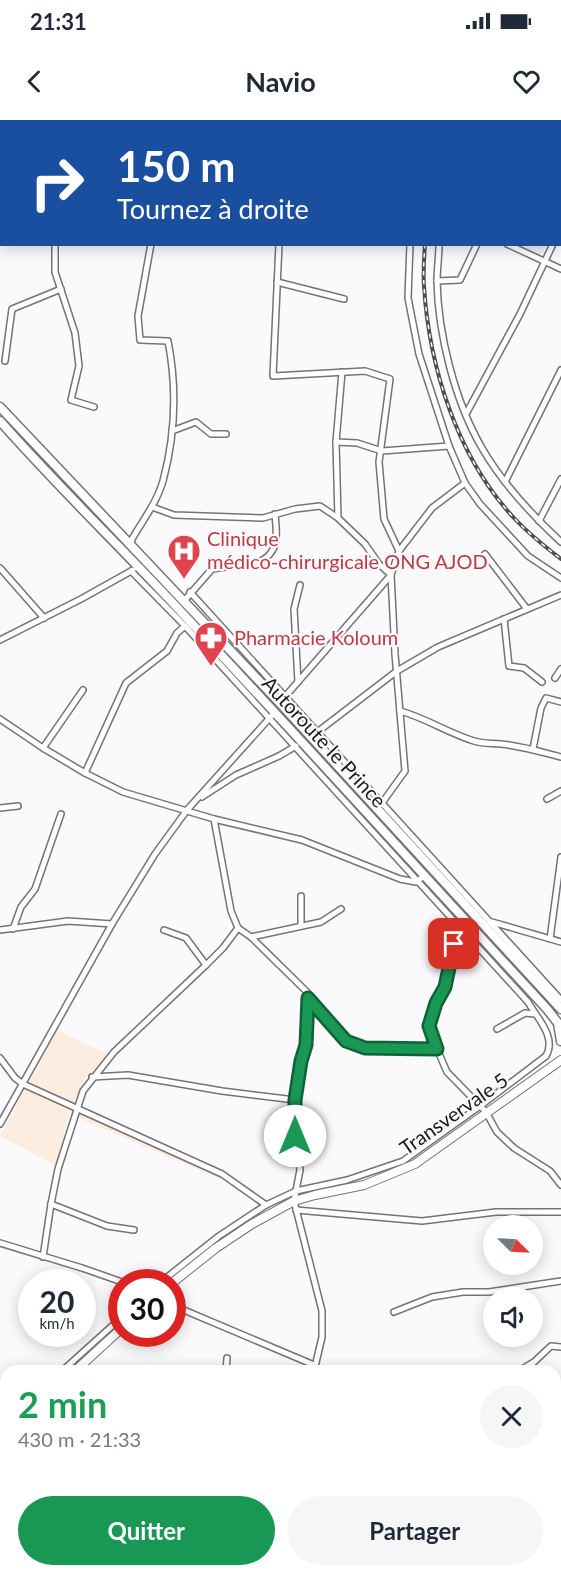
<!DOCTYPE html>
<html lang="fr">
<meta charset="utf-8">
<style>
:root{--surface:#fff;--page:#f6f6f7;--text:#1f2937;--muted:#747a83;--accent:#199755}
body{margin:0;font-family:Lato,sans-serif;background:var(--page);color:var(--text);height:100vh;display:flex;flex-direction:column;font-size:22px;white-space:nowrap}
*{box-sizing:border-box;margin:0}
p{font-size:20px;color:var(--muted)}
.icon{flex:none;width:33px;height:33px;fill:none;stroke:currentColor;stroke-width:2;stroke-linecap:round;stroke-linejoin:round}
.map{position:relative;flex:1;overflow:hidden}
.sheet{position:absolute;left:0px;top:1245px;width:561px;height:212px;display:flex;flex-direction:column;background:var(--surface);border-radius:18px 18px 0 0;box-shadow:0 3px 15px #0003}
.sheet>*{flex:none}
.top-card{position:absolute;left:0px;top:0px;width:561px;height:126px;box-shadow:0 3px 15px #0003;background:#1a4fa0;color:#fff;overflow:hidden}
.needle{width:39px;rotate:114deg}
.fabs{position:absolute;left:483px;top:1095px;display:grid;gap:12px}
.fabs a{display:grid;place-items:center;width:60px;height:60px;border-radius:50%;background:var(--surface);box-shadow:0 3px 15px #0003;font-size:30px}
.speed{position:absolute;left:18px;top:1149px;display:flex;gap:12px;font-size:30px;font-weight:700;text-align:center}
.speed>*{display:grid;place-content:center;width:78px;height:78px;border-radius:50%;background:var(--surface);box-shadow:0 3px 15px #0003;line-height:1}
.speed small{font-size:15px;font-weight:400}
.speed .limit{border:9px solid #d22;background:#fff;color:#111}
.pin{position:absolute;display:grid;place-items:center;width:51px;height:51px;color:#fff;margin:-26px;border-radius:12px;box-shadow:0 3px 9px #0006}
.me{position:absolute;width:66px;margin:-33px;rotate:0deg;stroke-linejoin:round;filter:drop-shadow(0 0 4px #0008)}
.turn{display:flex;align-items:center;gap:21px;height:126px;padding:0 18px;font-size:27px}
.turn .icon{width:78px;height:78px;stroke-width:2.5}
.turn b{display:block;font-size:42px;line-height:51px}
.round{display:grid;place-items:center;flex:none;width:63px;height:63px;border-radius:32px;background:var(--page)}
.overview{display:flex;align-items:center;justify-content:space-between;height:102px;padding:0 18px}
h1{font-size:36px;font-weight:700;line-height:45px;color:#1e9e55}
.cta{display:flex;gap:12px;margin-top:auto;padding:12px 18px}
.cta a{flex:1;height:69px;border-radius:36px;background:var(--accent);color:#fff;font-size:24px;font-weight:700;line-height:69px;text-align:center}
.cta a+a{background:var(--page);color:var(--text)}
.status{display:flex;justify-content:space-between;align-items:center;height:42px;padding:0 30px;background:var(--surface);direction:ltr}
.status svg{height:16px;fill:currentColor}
header{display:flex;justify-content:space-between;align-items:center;height:78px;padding:0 18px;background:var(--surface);font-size:27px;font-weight:700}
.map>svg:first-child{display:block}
</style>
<div class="status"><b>21:31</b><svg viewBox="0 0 49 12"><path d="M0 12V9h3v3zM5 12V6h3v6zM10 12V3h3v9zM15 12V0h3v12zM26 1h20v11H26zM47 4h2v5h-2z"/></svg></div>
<header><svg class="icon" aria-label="back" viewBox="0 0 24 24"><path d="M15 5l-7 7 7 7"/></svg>Navio<svg class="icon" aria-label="heart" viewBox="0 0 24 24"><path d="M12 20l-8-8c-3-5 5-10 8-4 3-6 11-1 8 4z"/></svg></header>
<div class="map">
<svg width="561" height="1456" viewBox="0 0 561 1456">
<rect width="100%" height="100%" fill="#faf9fc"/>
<path fill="#fcede0" d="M57 910 107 934 84 961 75 984 113 999 165 1028 224 1053 267 1079 259 1086 222 1058H217L69 994 57 1046 0 1016Z"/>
<path fill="#f2eef8" d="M517 125H546L540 136Z"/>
<path fill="#c4d28e" d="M491 1451H551L548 1456H498Z"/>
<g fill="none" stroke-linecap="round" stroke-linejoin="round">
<path stroke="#63a5cd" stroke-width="1.5" d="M538 1456 539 1450"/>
<g stroke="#747376" stroke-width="8">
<g id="minor">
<path d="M153 0V2"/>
<path d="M326 0V2"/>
<path d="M419 0 420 2"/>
<path d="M483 0 486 2"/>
<path d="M459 2V0"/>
<path d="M536 2 537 0"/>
<path d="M560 39 561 40"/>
<path d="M0 103H2"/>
<path d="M560 110 561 107"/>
<path d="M55 124V152L75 213 79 246 71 280 94 287"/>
<path d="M279 124 273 256 365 251 390 259 379 342 384 399 399 431"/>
<path d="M410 124 408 178 419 234 449 326 465 363 480 384 528 436 561 458"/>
<path d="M439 124C439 137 437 149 437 161 438 214 455 282 482 328 502 363 531 394 561 422"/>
<path d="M507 124 561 149"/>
<path d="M437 161 460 160 477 124"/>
<path d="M277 162 344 179"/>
<path d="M5 241 12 189 61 169"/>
<path d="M466 294 520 194 553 124"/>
<path d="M172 311 196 302 211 314H226"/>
<path d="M336 322 357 323 382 331 449 326"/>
<path d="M505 362 561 250"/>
<path d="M152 387 174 395 263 398 295 389 320 386 338 398"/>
<path d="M539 401 561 359"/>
<path d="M131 424 132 419C143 400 157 382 163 361 175 316 177 267 168 221L140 220 138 196 151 124"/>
<path d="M485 434 527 489"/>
<path d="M0 448 44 498"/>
<path d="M131 451 185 506 528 882C537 898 557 917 546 936L480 986 403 1041 347 1060 296 1071 266 1085 219 1116 161 1162"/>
<path d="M190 472 561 880"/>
<path d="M184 481 212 449 259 442C280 432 277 415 275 394"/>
<path d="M504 499 509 546 524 548 542 562"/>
<path d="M0 520 81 479 133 450"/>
<path d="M555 558 561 549"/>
<path d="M298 562 294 489 300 465"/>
<path d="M283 579 391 455 379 444 365 424 338 398 336 322 342 252"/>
<path d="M400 591C426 598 448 613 474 621 484 624 491 623 501 624 522 626 541 632 561 637"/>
<path d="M0 599 43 628 85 653 123 672 214 699 302 720 400 759 416 762 424 756"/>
<path d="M316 613 397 551 438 527 561 475"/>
<path d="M43 628 83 570"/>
<path d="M533 629 541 588 546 578 561 582"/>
<path d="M85 653 126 563 167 531 177 513 185 506"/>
<path d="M202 677 236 655 279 636 296 626"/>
<path d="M547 679 561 671"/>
<path d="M382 683 405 651 395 534 391 455 399 431 432 388 465 363"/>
<path d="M0 688 18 686"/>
<path d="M301 776V806"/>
<path d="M492 802 561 822"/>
<path d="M238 808 251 817 308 873 306 925 301 941 295 980V1016L300 1050 294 1081 322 1191V1217L314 1251"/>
<path d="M459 808 454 824 445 867 436 883 429 906 437 929 447 952 486 992 497 1012 514 1028 550 1051 561 1065"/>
<path d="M13 809 21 787 35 769 61 694"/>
<path d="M0 810 68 801 112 804"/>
<path d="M164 810 186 818 206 845"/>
<path d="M251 817 321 802 341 789"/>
<path d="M550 819 561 737"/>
<path d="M308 879 346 921 365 928 437 929"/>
<path d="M497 909 525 893 535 894"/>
<path d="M0 938 15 958 23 964 222 1054 266 1085"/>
<path d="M92 957 128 955 222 971 295 980"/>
<path d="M0 1004 112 804 155 734 187 690 275 592"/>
<path d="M51 1084 107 1106 134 1110"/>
<path d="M296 1090 422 1101 496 1092H561"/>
<path d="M0 1123 82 1148 122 1162"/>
<path d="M43 1137 51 1084 58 1049 83 971 114 932 206 845 223 828 238 808 231 791 214 699"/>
<path d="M172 1185 314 1245"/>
<path d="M394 1192 432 1177 463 1172H489L561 1161"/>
<path d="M80 1246 88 1251"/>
<path d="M62 1251 122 1197"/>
<path d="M226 1251 227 1238"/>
<path d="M519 1251 534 1242 551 1226 561 1227"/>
<path d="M555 1269 561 1271"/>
<path d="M0 1315 6 1309"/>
<path d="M555 1330 561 1333"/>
<path d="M0 1421 6 1420"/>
<path d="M83 1450 86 1456"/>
<path d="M176 1450 182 1456"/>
<path d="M345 1450 348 1456"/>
<path d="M413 1450 416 1456"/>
<path d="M475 1450 479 1456"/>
<path d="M23 1456 41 1450"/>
<path d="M189 1456 194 1450"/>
<path d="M226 1456 231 1450"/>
<path d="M303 1456 306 1450"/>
</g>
</g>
<g stroke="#747376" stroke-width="10">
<g id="secondary">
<path d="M172 1163 216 1128 252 1104 294 1081 315 1075 364 1065 415 1044 561 940"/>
<path d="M75 1251 122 1208"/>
<path d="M0 1329 6 1321"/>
</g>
</g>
<g stroke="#747376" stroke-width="11">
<g id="primary">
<path d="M0 287 280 583 561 889"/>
<path d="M0 301C59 368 124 430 184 495 306 625 426 758 547 889L558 903 561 921"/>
</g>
</g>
<use href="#minor" stroke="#fff" stroke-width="5"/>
<use href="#secondary" stroke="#fff" stroke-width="8"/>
<use href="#primary" stroke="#fff" stroke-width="8"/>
<g stroke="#504f50" stroke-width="4">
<g id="rail">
<path d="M444 2 445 0"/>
<path d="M425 124C424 138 423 152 424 166 429 247 457 336 513 397 527 412 544 426 561 439"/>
<path d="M555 1318 561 1319"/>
<path d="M278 1456 281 1450"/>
</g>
</g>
<use href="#rail" stroke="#faf9fc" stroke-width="1.5" stroke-dasharray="4.5" stroke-linecap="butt"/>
</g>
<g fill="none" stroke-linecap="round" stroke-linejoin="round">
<g stroke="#106237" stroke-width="15">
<path id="route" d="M295 1016V980L301 941 306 925 308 878 346 921 365 928 437 929 429 906 436 883 445 867 454 824"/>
</g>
<use href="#route" stroke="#199755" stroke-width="10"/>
</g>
<defs>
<g id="hospital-pin" transform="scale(1.725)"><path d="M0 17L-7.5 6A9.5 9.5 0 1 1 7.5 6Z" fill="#e0444e" stroke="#faf9fc"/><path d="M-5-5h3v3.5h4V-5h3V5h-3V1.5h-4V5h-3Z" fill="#fff"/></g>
<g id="pharmacy-pin" transform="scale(1.725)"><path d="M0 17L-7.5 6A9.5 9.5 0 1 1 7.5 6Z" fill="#e0444e" stroke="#faf9fc"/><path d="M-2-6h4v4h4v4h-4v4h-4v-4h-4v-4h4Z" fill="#fff"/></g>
</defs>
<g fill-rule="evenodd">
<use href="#hospital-pin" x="184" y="431"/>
<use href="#pharmacy-pin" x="211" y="518"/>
</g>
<g text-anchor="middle" stroke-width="4.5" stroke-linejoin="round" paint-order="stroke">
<g font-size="20" fill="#be3a42" stroke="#faf9fc" text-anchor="start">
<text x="207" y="426">Clinique<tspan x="207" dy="23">médico-chirurgicale ONG AJOD</tspan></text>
<text x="234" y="525">Pharmacie Koloum</text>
</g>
<g font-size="20" fill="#1c1b1c" stroke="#faf9fc">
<text transform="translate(324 622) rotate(47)" y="7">Autoroute le Prince</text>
<text transform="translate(454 994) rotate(-35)" y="7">Transvervale 5</text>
</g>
</g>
</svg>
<div class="fabs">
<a><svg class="needle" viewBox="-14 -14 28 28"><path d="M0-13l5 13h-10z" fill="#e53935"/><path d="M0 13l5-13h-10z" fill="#747a83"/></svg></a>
<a><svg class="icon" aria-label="sound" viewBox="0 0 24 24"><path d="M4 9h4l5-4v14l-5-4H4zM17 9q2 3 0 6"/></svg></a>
</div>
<div class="speed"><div>20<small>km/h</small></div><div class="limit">30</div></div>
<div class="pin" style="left:454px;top:824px;background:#d93025"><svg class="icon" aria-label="arrive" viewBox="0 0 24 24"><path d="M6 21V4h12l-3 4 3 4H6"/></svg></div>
<svg class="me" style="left:295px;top:1016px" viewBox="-20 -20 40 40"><circle r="19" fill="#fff"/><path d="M0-13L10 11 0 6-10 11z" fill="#199755"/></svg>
<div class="top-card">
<div class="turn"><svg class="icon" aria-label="right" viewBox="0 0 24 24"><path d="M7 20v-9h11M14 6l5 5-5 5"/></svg><div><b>150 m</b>Tournez à droite</div></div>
</div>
<section class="sheet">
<div class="overview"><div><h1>2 min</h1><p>430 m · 21:33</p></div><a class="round"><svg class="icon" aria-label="close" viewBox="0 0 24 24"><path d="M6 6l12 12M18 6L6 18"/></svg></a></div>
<div class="cta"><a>Quitter</a><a>Partager</a></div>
</section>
</div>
